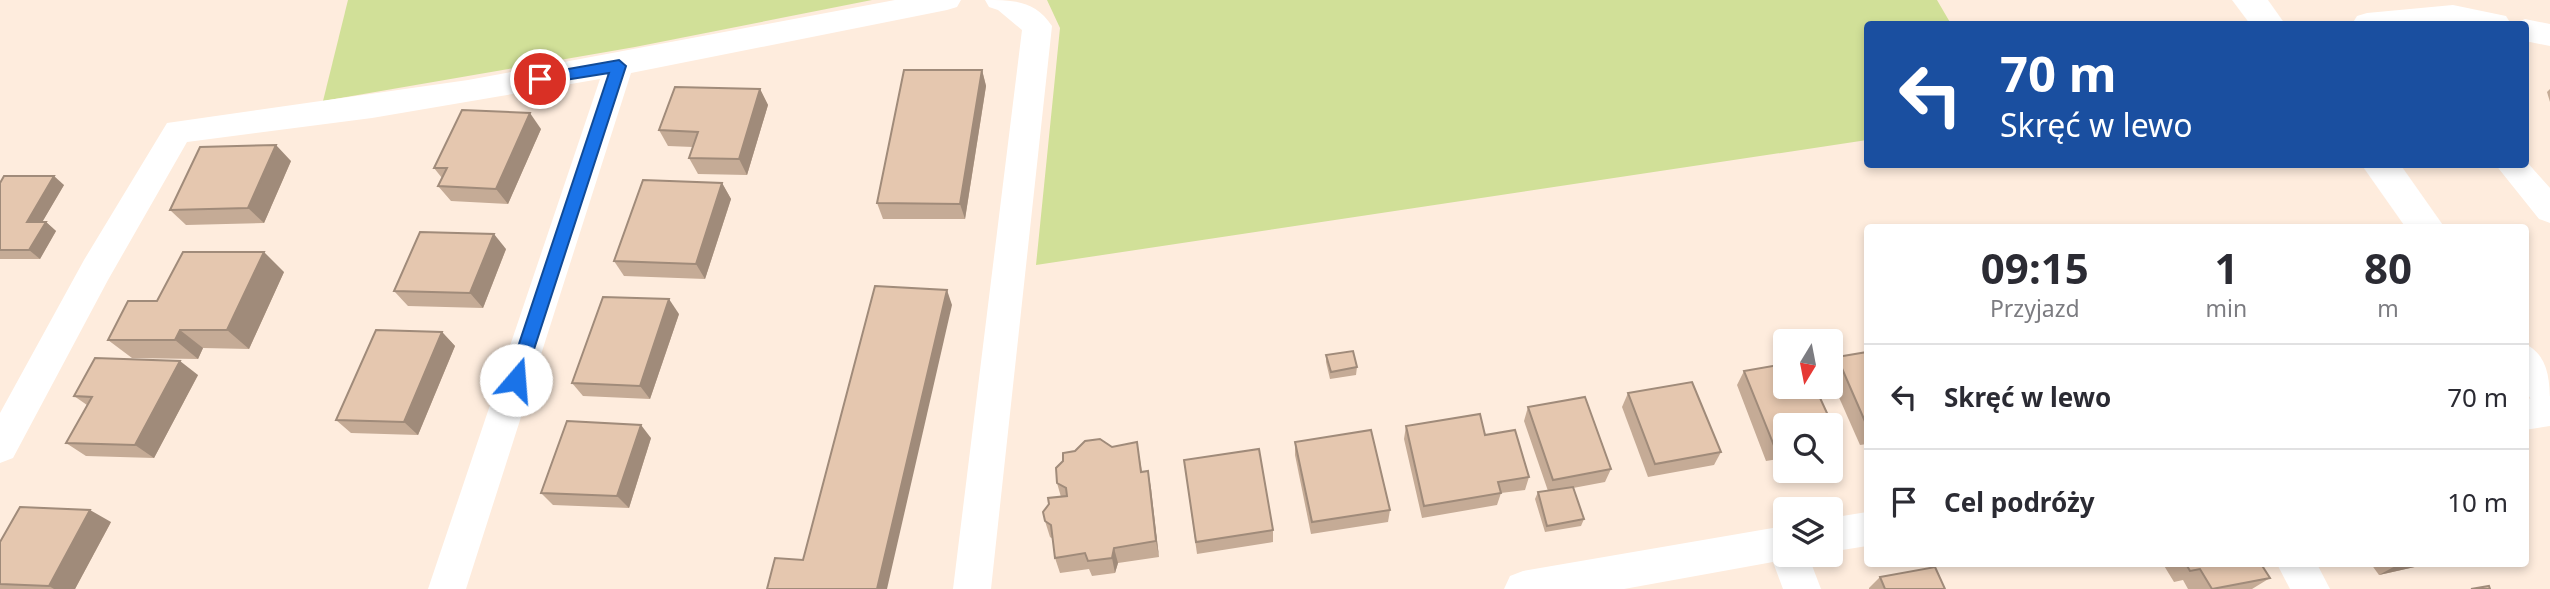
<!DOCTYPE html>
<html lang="pl">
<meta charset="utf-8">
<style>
:root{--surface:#fff;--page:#f7f7f7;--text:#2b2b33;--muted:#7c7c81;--line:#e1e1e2}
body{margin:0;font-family:"Noto Sans",sans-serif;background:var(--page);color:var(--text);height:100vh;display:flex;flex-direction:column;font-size:26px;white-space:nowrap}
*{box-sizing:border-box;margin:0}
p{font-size:23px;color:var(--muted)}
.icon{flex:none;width:38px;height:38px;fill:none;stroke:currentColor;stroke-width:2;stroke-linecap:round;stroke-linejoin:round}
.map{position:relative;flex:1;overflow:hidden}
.side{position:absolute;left:1864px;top:224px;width:665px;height:343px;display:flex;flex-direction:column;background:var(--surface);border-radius:7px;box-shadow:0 4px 10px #0003}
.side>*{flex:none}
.top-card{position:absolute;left:1864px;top:21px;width:665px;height:147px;border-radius:7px;box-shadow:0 4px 10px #0003;background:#1a4fa0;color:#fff;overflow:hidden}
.needle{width:46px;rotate:190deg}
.controls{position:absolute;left:1773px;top:329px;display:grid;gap:14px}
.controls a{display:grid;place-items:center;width:70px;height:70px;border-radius:7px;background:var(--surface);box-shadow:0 4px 10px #0003;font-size:35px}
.pin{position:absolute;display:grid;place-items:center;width:60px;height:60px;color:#fff;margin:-30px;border:4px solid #fff;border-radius:50%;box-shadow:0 2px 7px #0007}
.me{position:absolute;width:77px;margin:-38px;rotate:18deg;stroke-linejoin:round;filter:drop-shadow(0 0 5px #0008)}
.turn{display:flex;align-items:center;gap:24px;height:147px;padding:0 21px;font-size:32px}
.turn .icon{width:91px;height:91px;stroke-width:2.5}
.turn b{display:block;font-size:49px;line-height:60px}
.eta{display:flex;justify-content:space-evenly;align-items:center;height:119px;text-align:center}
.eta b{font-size:42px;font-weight:700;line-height:49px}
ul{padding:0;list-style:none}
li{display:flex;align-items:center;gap:21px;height:105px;padding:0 21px;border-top:2px solid var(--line)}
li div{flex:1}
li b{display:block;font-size:26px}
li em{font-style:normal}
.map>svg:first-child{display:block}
</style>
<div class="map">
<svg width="2550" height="589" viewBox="0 0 2550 589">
<rect width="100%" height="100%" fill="#feecdd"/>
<g fill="#d1e098">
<path d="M348 0H872L635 47 323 101Z"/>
<path d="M1047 0H1937L1951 24H1867V140L1036 265 1060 28Z"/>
</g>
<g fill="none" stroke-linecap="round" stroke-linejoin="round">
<g fill="#fff" fill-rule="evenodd">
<path d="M895 0H961L957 7 947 10 631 73 466 589H428L600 79 372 118 187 142 108 280 13 458 0 463V413L84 260 167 123 468 80Z"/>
<path d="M985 0C1013 0 1035 0 1052 26L991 589H953L1022 30 998 10 989 7Z"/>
<path d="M2453 5 2506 16 2511 24H2352L2357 16 2367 13Z"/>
<path d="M2525 19 2550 24V46L2525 41V24H2513Z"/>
<path d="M2525 160 2550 188V223L2539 219 2495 164H2525Z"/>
<path d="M2550 396V426L2525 430V399Z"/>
<path d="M1867 512V546L1830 552V518Z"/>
<path d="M1785 526V555H1808L1821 589H1783L1773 562 1624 589H1504L1510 576 1523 571Z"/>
<path d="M2277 564H2317L2330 589H2290Z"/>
</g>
<g fill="#fff" fill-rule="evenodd">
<path d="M2232 0H2268L2285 24H2250Z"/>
<path d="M2361 164H2400L2445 228H2406Z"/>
<path d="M2525 344C2550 356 2550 382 2550 412 2517 400 2525 374 2525 344Z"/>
</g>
</g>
<g fill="#c5ab96">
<path d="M982 70 986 86 965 219H883L877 203Z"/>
<path d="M760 89 768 105 747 175 698 174 689 158 693 147 668 146 659 130Z"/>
<path d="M2550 89V102L2547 92Z"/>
<path d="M541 129 508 204 451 201 438 186 442 178 434 168Z"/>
<path d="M291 161 264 223 186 225 170 210Z"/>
<path d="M0 183 64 185 42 222H46L56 231 40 259H0Z"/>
<path d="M722 183 731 199 705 279 624 276 614 261Z"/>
<path d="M506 249 483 308 408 306 394 291Z"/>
<path d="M284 272 249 349 203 348 198 359 132 358 108 340 157 301Z"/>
<path d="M679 314 650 399 583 396 572 383Z"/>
<path d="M442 332 455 346 418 435 351 433 336 420Z"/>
<path d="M1867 352V444L1860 445 1830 377V366L1837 357Z"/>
<path d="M1326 355 1357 367 1356 375 1330 379 1326 362Z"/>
<path d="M1785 364V387H1815L1838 437 1830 447V425H1785V458L1766 461 1737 385 1744 371Z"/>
<path d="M198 375 154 458 86 456 66 443 87 405 74 396Z"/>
<path d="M1628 393 1721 452 1714 465 1648 477 1622 407Z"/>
<path d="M1528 407 1611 469 1605 482 1573 488 1584 519 1581 526 1545 532 1535 499 1538 492 1548 491 1524 421Z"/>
<path d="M1406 426 1485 435 1529 477 1525 490 1501 493 1497 505 1422 518 1404 439Z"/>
<path d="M651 438 629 508 553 505 541 493Z"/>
<path d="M1295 442 1390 510 1388 522 1311 534 1295 455Z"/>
<path d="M1112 447 1140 460 1142 472 1148 471 1159 557 1118 563 1115 573 1092 576 1089 569 1060 573 1055 558 1053 539 1050 537 1045 521 1061 497 1057 483Z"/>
<path d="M1184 460 1273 530V542L1197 554Z"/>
<path d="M111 522 75 589H0V542Z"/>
<path d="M2163 564H2261L2270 578 2252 589H2188L2183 580 2174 582Z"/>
<path d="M2371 564H2428L2379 575Z"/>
<path d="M1880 577 1945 589H1869V588Z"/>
</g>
<g fill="#a08b7a">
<path d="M982 70 986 86 965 219 960 204Z"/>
<path d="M760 89 768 105 747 175 739 159Z"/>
<path d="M530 113 541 129 508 204 496 189Z"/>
<path d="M276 145 291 161 264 223 248 208Z"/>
<path d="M54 176 64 185 37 231 27 222Z"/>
<path d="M722 183 731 199 705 279 696 264Z"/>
<path d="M46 222 56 231 40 259 29 250Z"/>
<path d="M494 234 506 249 483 308 470 293Z"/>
<path d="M264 252 284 272 249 349 227 330Z"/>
<path d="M947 290 952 305 887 589H877Z"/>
<path d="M669 299 679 314 650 399 640 386Z"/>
<path d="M180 330 203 348 198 359 175 340Z"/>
<path d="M442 332 455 346 418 435 404 422Z"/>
<path d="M180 361 198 375 154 458 135 445Z"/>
<path d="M641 425 651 438 629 508 617 496Z"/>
<path d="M1148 471 1151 488 1159 557 1156 541Z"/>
<path d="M90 510 111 522 75 589H54L49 586Z"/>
<path d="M1114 548 1118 563 1115 573 1112 558Z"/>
<path d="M2399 564H2428L2379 575Z"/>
</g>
<g fill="#e5c7af" stroke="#a08b7a" stroke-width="2">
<path d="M904 70H982L960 204 877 203Z"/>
<path d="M675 87 760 89 739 159 689 158 698 132 659 130Z"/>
<path d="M462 110 530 113 496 189 438 186 447 168H434Z"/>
<path d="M276 145 248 208 170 210 200 147Z"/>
<path d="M4 176H54L27 222H46L29 250H0V183Z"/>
<path d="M643 180 722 183 696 264 614 261Z"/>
<path d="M420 232 494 234 470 293 394 291Z"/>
<path d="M183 252H264L227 330H180L175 340H108L128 301H157Z"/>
<path d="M875 286 947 290 877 589H767L775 558 803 560Z"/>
<path d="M603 297 669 299 640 386 572 383Z"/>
<path d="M376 330 442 332 404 422 336 420Z"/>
<path d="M1353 351 1357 367 1331 372 1326 355Z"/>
<path d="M1867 352V426L1837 357Z"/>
<path d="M95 358 180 361 135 445 66 443 92 397 74 396Z"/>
<path d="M1785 364V387H1815L1838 437 1830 438V425H1785V446L1775 448 1744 371Z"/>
<path d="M1692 382 1721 452 1655 464 1628 393Z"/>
<path d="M1585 397 1611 469 1553 480 1528 407Z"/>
<path d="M1480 414 1485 435 1515 430 1529 477 1498 482 1501 493 1424 506 1406 426Z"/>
<path d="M567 421 641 425 617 496 541 493Z"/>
<path d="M1371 430 1390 510 1312 522 1295 442Z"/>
<path d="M1100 439 1112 447 1137 442 1141 472 1148 471 1156 541 1114 548 1112 558 1088 561 1085 553 1055 558 1051 525 1045 521 1043 512 1049 504 1048 498 1067 496 1066 488 1057 483 1056 468 1063 461V453L1075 451 1085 441Z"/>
<path d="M1259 449 1273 530 1196 542 1184 460Z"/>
<path d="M1573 487 1584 519 1547 526 1538 492Z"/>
<path d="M20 507 90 510 49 586 0 584V542Z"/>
<path d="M2186 564H2261L2270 578 2212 589 2200 569 2190 571Z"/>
<path d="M1935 567 1945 589H1885L1880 577Z"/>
<path d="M2489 586 2490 589H2471Z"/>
</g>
<path fill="#1a73e8" stroke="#114b97" stroke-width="2" d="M619 60 626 66 524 380 521 385 516 387 510 385 507 380 609 73 540 84 533 79 540 74Z"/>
</svg>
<div class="controls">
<a><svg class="needle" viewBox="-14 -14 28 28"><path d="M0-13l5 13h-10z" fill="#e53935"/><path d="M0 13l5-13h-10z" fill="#7c7c81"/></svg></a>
<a><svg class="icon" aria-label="search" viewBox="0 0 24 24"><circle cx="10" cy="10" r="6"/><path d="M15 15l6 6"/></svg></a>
<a><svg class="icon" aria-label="layers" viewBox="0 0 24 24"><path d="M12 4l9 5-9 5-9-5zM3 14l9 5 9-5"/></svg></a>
</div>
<div class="pin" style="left:540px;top:79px;background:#d93025"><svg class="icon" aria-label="arrive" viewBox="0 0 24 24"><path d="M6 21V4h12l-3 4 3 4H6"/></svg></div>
<svg class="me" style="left:516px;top:380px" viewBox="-20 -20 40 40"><circle r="19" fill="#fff"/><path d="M0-13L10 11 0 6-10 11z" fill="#1a73e8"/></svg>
<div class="top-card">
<div class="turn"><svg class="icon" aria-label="left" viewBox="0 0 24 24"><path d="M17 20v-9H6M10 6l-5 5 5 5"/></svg><div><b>70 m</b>Skręć w lewo</div></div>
</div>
<section class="side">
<div class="eta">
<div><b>09:15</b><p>Przyjazd</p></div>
<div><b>1</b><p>min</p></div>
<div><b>80</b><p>m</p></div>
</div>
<ul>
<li><svg class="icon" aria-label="left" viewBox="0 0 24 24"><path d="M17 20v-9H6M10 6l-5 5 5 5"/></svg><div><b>Skręć w lewo</b></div><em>70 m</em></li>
<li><svg class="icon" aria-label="arrive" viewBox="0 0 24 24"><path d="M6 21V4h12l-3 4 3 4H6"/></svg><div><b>Cel podróży</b></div><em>10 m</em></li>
</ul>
</section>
</div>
